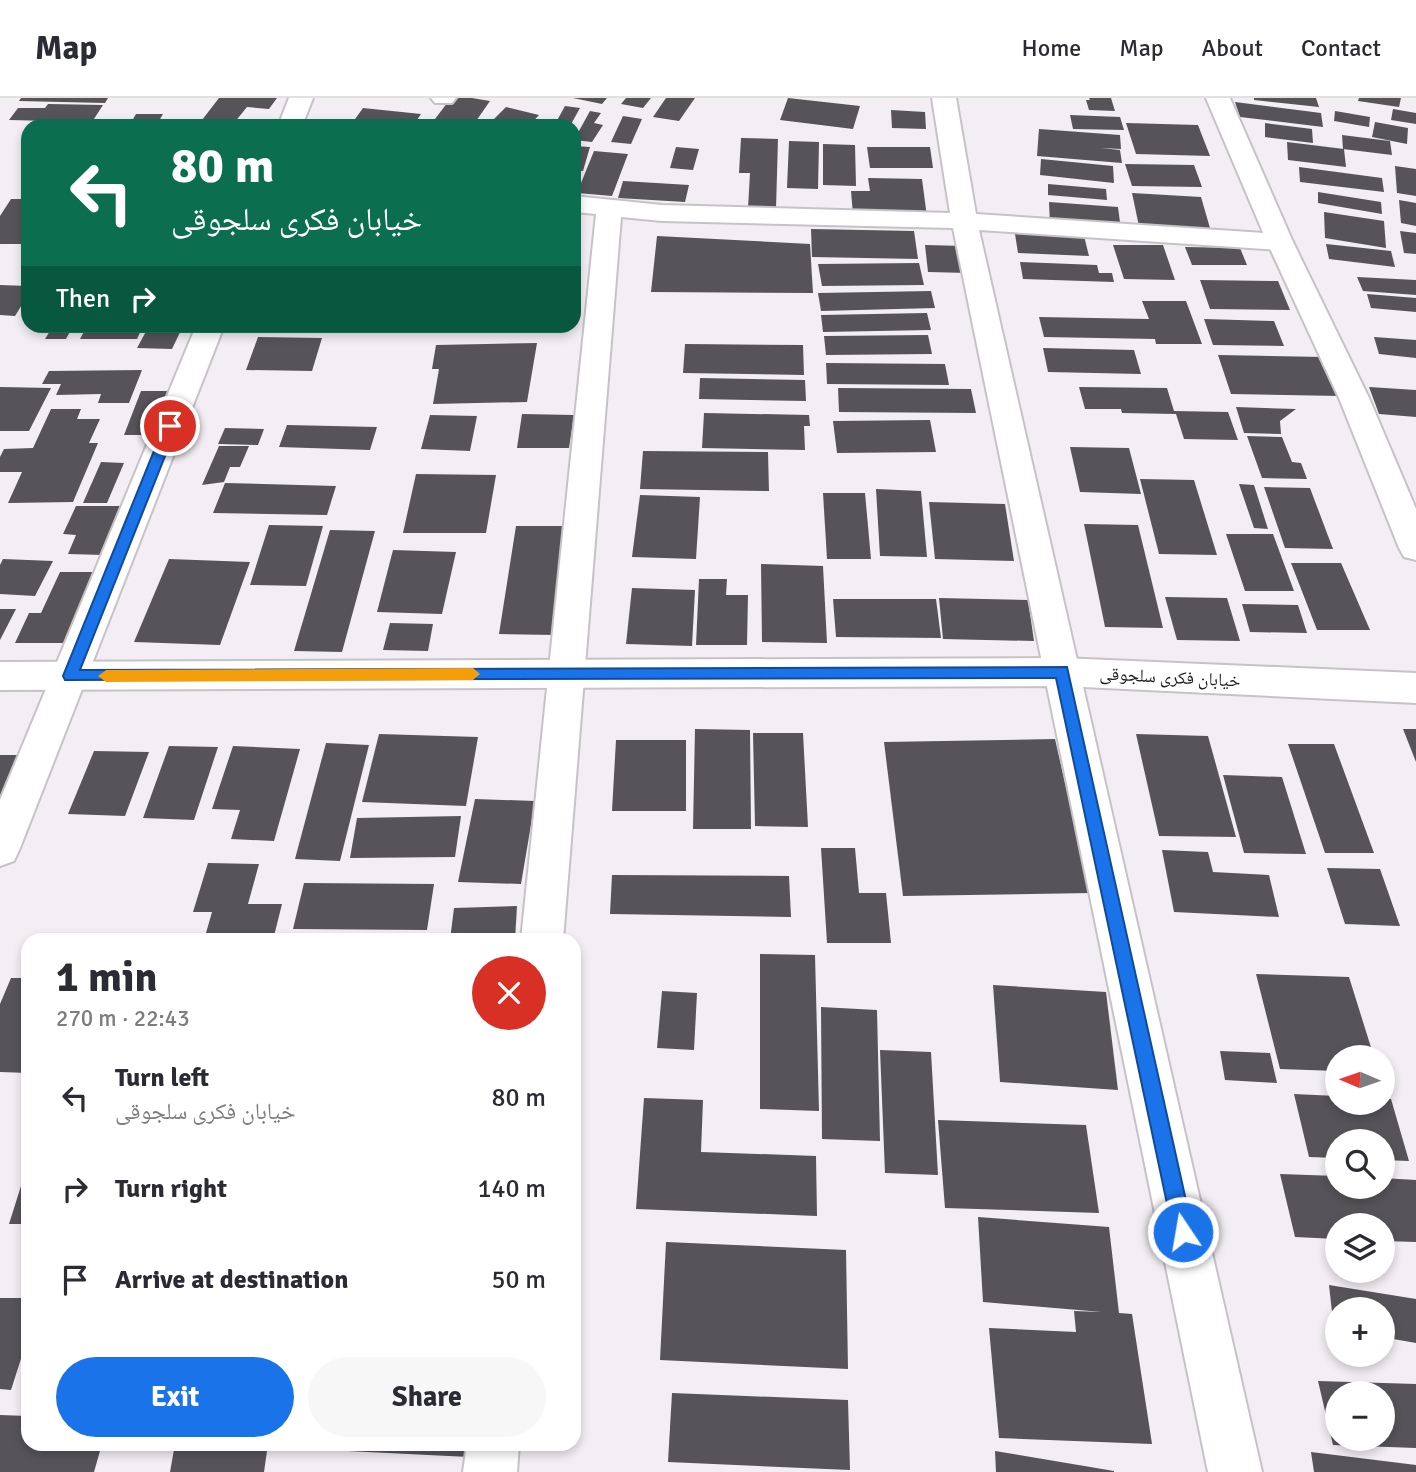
<!DOCTYPE html>
<meta charset="utf-8">
<style>
:root{--surface:#fff;--page:#f7f7f7;--text:#2b2b33;--muted:#7c7c81;--line:#e1e1e2;--accent:#1a73e8}
body{margin:0;font-family:Signika,"Noto Naskh Arabic",sans-serif;background:var(--page);color:var(--text);height:100vh;display:flex;flex-direction:column;font-size:26px;white-space:nowrap}
*{box-sizing:border-box;margin:0}
p{font-size:23px;color:var(--muted)}
.icon{flex:none;width:38px;height:38px;fill:none;stroke:currentColor;stroke-width:2;stroke-linecap:round;stroke-linejoin:round}
.map{position:relative;flex:1;overflow:hidden}
.details{position:absolute;left:21px;top:835px;width:560px;height:518px;display:flex;flex-direction:column;background:var(--surface);border-radius:21px;box-shadow:0 4px 10px #0003}
.details>*{flex:none}
.hud{position:absolute;left:21px;top:21px;width:560px;height:214px;border-radius:21px;box-shadow:0 4px 10px #0003;background:#0b6e4f;color:#fff;overflow:hidden}
.needle{width:46px;rotate:272deg}
.buttons{position:absolute;left:1325px;top:947px;display:grid;gap:14px}
.buttons a{display:grid;place-items:center;width:70px;height:70px;border-radius:50%;background:var(--surface);box-shadow:0 4px 10px #0003;font-size:35px}
.pin{position:absolute;display:grid;place-items:center;width:60px;height:60px;color:#fff;margin:-30px;border:4px solid #fff;border-radius:50%;box-shadow:0 2px 7px #0007}
.me{position:absolute;width:77px;margin:-38px;rotate:348deg;stroke-linejoin:round;filter:drop-shadow(0 0 5px #0008)}
.turn{display:flex;align-items:center;gap:24px;height:147px;padding:0 35px;font-size:32px}
.turn .icon{width:91px;height:91px;stroke-width:2.5}
.turn b{display:block;font-size:49px;line-height:60px}
.then{display:flex;align-items:center;height:66px;padding:0 35px;background:#0003;gap:14px;font-size:26px}
.round{display:grid;place-items:center;flex:none;width:74px;height:74px;border-radius:37px;background:var(--page)}
.head{display:flex;align-items:center;justify-content:space-between;height:119px;padding:0 35px}
h1{font-size:42px;font-weight:800;line-height:52px}
.primary-button{display:flex;gap:14px;margin-top:auto;padding:14px 35px}
.primary-button a{flex:1;height:80px;border-radius:42px;background:var(--accent);color:#fff;font-size:28px;font-weight:800;line-height:80px;text-align:center}
.primary-button a+a{background:var(--page);color:var(--text)}
ul{padding:0;list-style:none}
li{display:flex;align-items:center;gap:21px;height:91px;padding:0 35px}
li div{flex:1}
li b{display:block;font-size:26px}
li em{font-style:normal}
header{display:flex;align-items:center;gap:42px;box-sizing:border-box;height:98px;padding:0 35px;background:var(--surface);border-bottom:2px solid var(--line)}
header strong{font-size:33px}
nav{display:flex;gap:38px;margin-inline-start:auto;font-size:24px}
.map>svg:first-child{display:block}
</style>
<header>
<strong>Map</strong>
<nav><a>Home</a><a>Map</a><a>About</a><a>Contact</a></nav>
</header>
<div class="map">
<svg width="1416" height="1374" viewBox="0 0 1416 1374">
<rect width="100%" height="100%" fill="#f3eef3"/>
<g fill="#565459" fill-rule="evenodd">
<path d="M21 0H108L105 5 19 3Z"/>
<path d="M219 0H277L269 11 247 9 234 25 202 22Z"/>
<path d="M451 0H472L490 3 474 26 435 21Z"/>
<path d="M573 0H607L602 6Z"/>
<path d="M626 0H651L643 10 621 6Z"/>
<path d="M666 0H695L679 23 653 19Z"/>
<path d="M788 0 860 8 853 31 780 22Z"/>
<path d="M1089 0H1111L1115 13 1089 12 1086 2H1090Z"/>
<path d="M1254 0H1316L1319 9 1254 2Z"/>
<path d="M1359 0H1401L1399 9 1358 3Z"/>
<path d="M1235 4 1321 15 1323 29 1240 19Z"/>
<path d="M48 6 103 7 92 24 9 22 18 10H45Z"/>
<path d="M565 8 580 10 570 28H554Z"/>
<path d="M506 9 539 17 529 28 488 27Z"/>
<path d="M363 10 421 16 413 28H350Z"/>
<path d="M1393 11 1416 15V26L1391 22Z"/>
<path d="M891 12 925 14 926 31 892 30Z"/>
<path d="M590 13 601 15 594 25 603 27 592 44 574 42Z"/>
<path d="M1335 13 1370 19 1369 29 1334 23Z"/>
<path d="M136 16H163L156 28H129Z"/>
<path d="M1070 17 1120 19 1124 32 1073 31Z"/>
<path d="M623 18 642 21 631 46 611 44Z"/>
<path d="M1375 24 1408 30 1407 46 1372 39Z"/>
<path d="M1126 25 1198 27 1210 58 1136 56Z"/>
<path d="M1265 25 1312 31 1313 45 1265 39Z"/>
<path d="M1039 31 1120 37 1121 51 1101 50 1120 52 1122 65 1037 58Z"/>
<path d="M1342 37 1390 43 1392 57 1343 51Z"/>
<path d="M741 40 778 41 776 111 748 110 750 75H739Z"/>
<path d="M789 43 819 44 818 91 787 90Z"/>
<path d="M1287 44 1344 51 1346 69 1288 62Z"/>
<path d="M823 46 855 47 856 88 823 87Z"/>
<path d="M574 48 590 49 583 73 574 72Z"/>
<path d="M676 49 699 51 693 72 670 70Z"/>
<path d="M867 49H930L933 70H870Z"/>
<path d="M594 53 628 56 612 98 577 95Z"/>
<path d="M1041 61 1113 68 1114 85 1040 77Z"/>
<path d="M1125 66 1194 67 1202 89 1132 88Z"/>
<path d="M1395 68 1416 71V98L1397 95Z"/>
<path d="M1299 69 1382 80 1384 94 1300 84Z"/>
<path d="M868 80 922 81 927 119 853 117 851 93H870Z"/>
<path d="M623 83 689 87 685 104 618 100Z"/>
<path d="M1048 86 1106 91 1107 102 1048 97Z"/>
<path d="M1318 94 1381 104 1382 116 1318 105Z"/>
<path d="M1132 95 1201 99 1212 137 1140 133Z"/>
<path d="M11 101H28V146H0V118Z"/>
<path d="M1399 102 1416 105V128L1401 125Z"/>
<path d="M1049 104 1118 109 1121 132 1050 127Z"/>
<path d="M1324 114 1384 123 1386 150 1325 140Z"/>
<path d="M811 131 914 133 918 161 812 159Z"/>
<path d="M1400 133 1416 135V156L1404 155Z"/>
<path d="M1015 136 1084 138 1089 158 1018 155Z"/>
<path d="M657 138 810 146 813 195 651 194Z"/>
<path d="M1326 146 1391 153 1395 169 1329 161Z"/>
<path d="M925 147 965 148 968 175 928 174Z"/>
<path d="M1113 147H1163L1175 182 1124 181Z"/>
<path d="M1185 149 1240 150 1247 167H1192Z"/>
<path d="M1020 164 1097 167 1099 175H1112L1114 184 1023 181Z"/>
<path d="M919 165 924 187 822 188 818 166Z"/>
<path d="M1357 179 1416 182V197L1363 193Z"/>
<path d="M1200 182 1278 183 1290 212 1210 211Z"/>
<path d="M0 187 28 188V197L15 218 0 217Z"/>
<path d="M931 193 935 210 821 213 818 195Z"/>
<path d="M1367 196 1416 200V214L1371 210Z"/>
<path d="M1142 203H1186L1202 246H1156L1155 241 1044 239 1039 219 1149 221Z"/>
<path d="M927 215 931 232 823 234 821 217Z"/>
<path d="M1204 221 1274 223 1284 248 1213 247Z"/>
<path d="M53 228H73L66 241H45Z"/>
<path d="M87 228H143L137 241H80Z"/>
<path d="M149 228H183L172 251 137 250Z"/>
<path d="M265 228H359L357 232 264 231Z"/>
<path d="M928 237 932 256 826 257 824 238Z"/>
<path d="M258 239 322 240 312 273 246 272Z"/>
<path d="M1374 239 1416 242V260L1379 256Z"/>
<path d="M537 245 527 304 433 306 439 271H432L436 247Z"/>
<path d="M685 246 803 247 804 277 683 275Z"/>
<path d="M1043 250 1134 252 1141 276 1048 274Z"/>
<path d="M1218 257 1324 259 1341 298 1231 296Z"/>
<path d="M826 265 945 266 949 287 827 286Z"/>
<path d="M142 272 129 305H98L101 296 56 297 61 286H42L49 273Z"/>
<path d="M700 280 805 282 806 303 699 301Z"/>
<path d="M0 289 51 290 29 333H0Z"/>
<path d="M1079 289 1167 290 1174 313 1228 314 1238 342 1184 341 1176 316 1122 315 1121 311H1085Z"/>
<path d="M1369 289 1416 292V319L1379 316Z"/>
<path d="M838 290 971 291 976 315 839 314Z"/>
<path d="M141 293H172L156 337H124Z"/>
<path d="M1236 309 1296 311 1280 323 1281 336 1244 335Z"/>
<path d="M51 311H81L77 321H100L89 345H98L73 404 8 405 22 374H0V359L4 351 33 350Z"/>
<path d="M704 315 809 317 810 328H804L805 352 702 350Z"/>
<path d="M522 316 574 317 569 350H517Z"/>
<path d="M430 317 477 318 470 353 421 351Z"/>
<path d="M930 322 936 354 837 355 833 323Z"/>
<path d="M287 327 377 329 370 352 279 349Z"/>
<path d="M225 330 264 331 258 347 218 346Z"/>
<path d="M1247 338 1282 339 1292 364 1301 365 1307 381 1262 380Z"/>
<path d="M219 348H249L240 369H230L224 384 202 387Z"/>
<path d="M1070 349 1129 350 1141 396 1080 394Z"/>
<path d="M643 353 768 354 769 393 640 391Z"/>
<path d="M101 364 124 365 107 405H83Z"/>
<path d="M416 376 496 377 486 435H403Z"/>
<path d="M1140 381 1194 382 1217 457 1159 456Z"/>
<path d="M225 385 336 388 327 417 213 415Z"/>
<path d="M1239 386 1254 387 1268 431 1254 430Z"/>
<path d="M1264 389 1310 390 1333 451 1285 450Z"/>
<path d="M876 391 921 393 927 459 880 458Z"/>
<path d="M823 395H865L871 461H827Z"/>
<path d="M640 397 700 399 696 461 632 459Z"/>
<path d="M929 404 1005 406 1014 463 935 461Z"/>
<path d="M76 408H125L104 457 68 456 76 437 63 436Z"/>
<path d="M1084 426 1138 427 1163 530 1105 529Z"/>
<path d="M269 427 323 428 306 488 250 487Z"/>
<path d="M516 428H567L554 537 499 536Z"/>
<path d="M330 432 375 433 342 554 294 553Z"/>
<path d="M1226 436H1273L1294 493H1245Z"/>
<path d="M393 452 456 454 442 516 377 514Z"/>
<path d="M3 461 53 463 35 498 0 496V467Z"/>
<path d="M169 461 250 464 220 547 134 544Z"/>
<path d="M1291 465H1341L1370 532H1317Z"/>
<path d="M761 466 823 468 827 545 762 544Z"/>
<path d="M60 474H94L64 545H15L29 515H41Z"/>
<path d="M699 481H727L726 497H748L747 547H696Z"/>
<path d="M632 490 695 492 692 548 626 546Z"/>
<path d="M1165 499 1227 500 1240 543 1177 542Z"/>
<path d="M939 500 1028 502 1034 543 943 541Z"/>
<path d="M833 501H936L941 540 836 539Z"/>
<path d="M1242 506 1298 507 1307 535 1250 534Z"/>
<path d="M0 511H16L0 542Z"/>
<path d="M390 525 433 526 428 553 383 552Z"/>
<path d="M695 631 750 632 751 731H693Z"/>
<path d="M1403 631H1416V664Z"/>
<path d="M753 635H803L808 729 755 728Z"/>
<path d="M379 636 478 639 466 708 362 704Z"/>
<path d="M1136 636 1208 638 1236 739 1159 738Z"/>
<path d="M1055 641 1090 795 903 798 884 644Z"/>
<path d="M616 642H686V713H612Z"/>
<path d="M326 645 369 647 340 763 295 761Z"/>
<path d="M1288 646H1334L1374 755H1325Z"/>
<path d="M169 648 218 649 194 722 143 720Z"/>
<path d="M233 648 300 651 274 743 231 741 240 712 212 711Z"/>
<path d="M94 653 149 654 125 718 68 716Z"/>
<path d="M0 657H23L6 697H0Z"/>
<path d="M1223 677 1282 679 1306 756 1244 755Z"/>
<path d="M475 701 535 703 521 786 458 784Z"/>
<path d="M461 718 455 759 350 760 357 720Z"/>
<path d="M821 750H855L859 795H886L891 845H827Z"/>
<path d="M1162 752 1208 754 1213 774 1269 777 1279 819 1174 814Z"/>
<path d="M208 765 259 766 248 806H282L273 842H204L212 814H193Z"/>
<path d="M1327 770 1380 771 1400 828 1345 826Z"/>
<path d="M612 777 789 778 791 819 610 816Z"/>
<path d="M304 785 434 786 427 832 293 831Z"/>
<path d="M517 808 515 842H450L454 810Z"/>
<path d="M292 836 440 839 439 842H291Z"/>
<path d="M760 856 815 857 819 1013 760 1011Z"/>
<path d="M1256 876 1349 879 1374 959H1337V973L1280 971Z"/>
<path d="M11 880H28V975L0 974V906Z"/>
<path d="M993 887 1106 894 1118 992 1000 984Z"/>
<path d="M662 893 697 895 694 952 657 950Z"/>
<path d="M821 909 877 912 880 1043 822 1041Z"/>
<path d="M880 952 931 954 938 1077 885 1075Z"/>
<path d="M1220 953 1270 955 1277 985 1225 982Z"/>
<path d="M1294 996 1337 998V1004H1382V1001H1391L1409 1063 1382 1062V1043H1337V1060L1309 1059Z"/>
<path d="M644 1000 703 1002 701 1054 816 1058 817 1118 636 1111Z"/>
<path d="M938 1022 1086 1027 1099 1115 945 1110Z"/>
<path d="M27 1069 28 1126H9Z"/>
<path d="M1280 1076 1337 1078V1088H1382V1080L1416 1082V1144L1382 1143V1127H1337V1141L1295 1139Z"/>
<path d="M978 1119 1109 1129 1119 1215 1132 1216 1152 1346 999 1340 989 1230 1076 1234 1074 1213 1102 1214 983 1204Z"/>
<path d="M666 1144 846 1152 848 1271 660 1262Z"/>
<path d="M1329 1187 1416 1201V1245L1382 1239V1211H1337V1232H1334Z"/>
<path d="M0 1200H28V1239L11 1292 0 1291Z"/>
<path d="M1318 1283 1416 1286V1350L1333 1347ZM1337 1295H1382V1340H1337Z"/>
<path d="M672 1295 848 1302 850 1372 668 1364Z"/>
<path d="M0 1317 28 1318V1346H102L94 1374H0Z"/>
<path d="M175 1346H268L264 1374H170Z"/>
<path d="M328 1346H471L469 1359 327 1352Z"/>
<path d="M995 1353 1114 1373V1374H996Z"/>
<path d="M1311 1354 1416 1367V1374H1314Z"/>
</g>
<g fill="none" stroke-linecap="round" stroke-linejoin="round">
<g stroke="#c7c2c7" stroke-width="4">
<g id="minor">
<path d="M289 0H313L302 28H278Z"/>
<path d="M431 0H456L452 5H435Z"/>
<path d="M932 0H956L976 116 1280 136 1289 138 1293 144 1289 150 1280 152 979 132 1262 1374H1208L953 130 662 123 621 119 563 842H521L596 116 574 114V98L662 107 950 115Z"/>
<path d="M196 228H224L20 750 14 763 0 768V702Z"/>
<path d="M467 1346H519L517 1374H463Z"/>
</g>
</g>
<g stroke="#c7c2c7" stroke-width="4">
<g id="tertiary">
<path d="M1206 0H1230L1293 144 1369 300 1416 411V462L1404 459 1399 450 1339 300 1267 144Z"/>
<path d="M1062 560 1416 575V605L1062 588 0 592V564Z"/>
</g>
</g>
<use href="#minor" fill="#fff" fill-rule="evenodd"/>
<use href="#tertiary" fill="#fff" fill-rule="evenodd"/>
</g>
<path fill="#1a73e8" stroke="#114b97" stroke-width="2" d="M170 323 177 328 80 572 1067 569 1193 1134 1190 1141 1183 1144 1176 1141 1173 1134 1056 580 65 582 63 578 164 328Z"/>
<path fill="#f59e0b" d="M473 570 480 576 473 582 106 584 98 578 106 572Z"/>
<g text-anchor="middle" stroke-width="7" stroke-linejoin="round" paint-order="stroke">
<g font-size="18" fill="#212022" stroke="#fff">
<text transform="translate(1170 579) rotate(3)" y="6">خیابان فکری سلجوقی</text>
</g>
</g>
</svg>
<div class="buttons">
<a><svg class="needle" viewBox="-14 -14 28 28"><path d="M0-13l5 13h-10z" fill="#e53935"/><path d="M0 13l5-13h-10z" fill="#7c7c81"/></svg></a>
<a><svg class="icon" aria-label="search" viewBox="0 0 24 24"><circle cx="10" cy="10" r="6"/><path d="M15 15l6 6"/></svg></a>
<a><svg class="icon" aria-label="layers" viewBox="0 0 24 24"><path d="M12 4l9 5-9 5-9-5zM3 14l9 5 9-5"/></svg></a>
<a>+</a>
<a>−</a>
</div>
<div class="pin" style="left:170px;top:328px;background:#d93025"><svg class="icon" aria-label="arrive" viewBox="0 0 24 24"><path d="M6 21V4h12l-3 4 3 4H6"/></svg></div>
<svg class="me" style="left:1183px;top:1134px" viewBox="-20 -20 40 40"><circle r="17" fill="#1a73e8" stroke="#fff" stroke-width="3"/><path d="M0-11L8 9 0 5-8 9z" fill="#fff"/></svg>
<div class="hud">
<div class="turn"><svg class="icon" aria-label="left" viewBox="0 0 24 24"><path d="M17 20v-9H6M10 6l-5 5 5 5"/></svg><div><b>80 m</b>خیابان فکری سلجوقی</div></div>
<div class="then">Then<svg class="icon" aria-label="right" viewBox="0 0 24 24"><path d="M7 20v-9h11M14 6l5 5-5 5"/></svg></div>
</div>
<section class="details">
<div class="head"><div><h1>1 min</h1><p>270 m · 22:43</p></div><a class="round" style="background:#d93025;color:#fff"><svg class="icon" aria-label="close" viewBox="0 0 24 24"><path d="M6 6l12 12M18 6L6 18"/></svg></a></div>
<ul>
<li><svg class="icon" aria-label="left" viewBox="0 0 24 24"><path d="M17 20v-9H6M10 6l-5 5 5 5"/></svg><div><b>Turn left</b><p>خیابان فکری سلجوقی</p></div><em>80 m</em></li>
<li><svg class="icon" aria-label="right" viewBox="0 0 24 24"><path d="M7 20v-9h11M14 6l5 5-5 5"/></svg><div><b>Turn right</b></div><em>140 m</em></li>
<li><svg class="icon" aria-label="arrive" viewBox="0 0 24 24"><path d="M6 21V4h12l-3 4 3 4H6"/></svg><div><b>Arrive at destination</b></div><em>50 m</em></li>
</ul>
<div class="primary-button"><a>Exit</a><a>Share</a></div>
</section>
</div>
